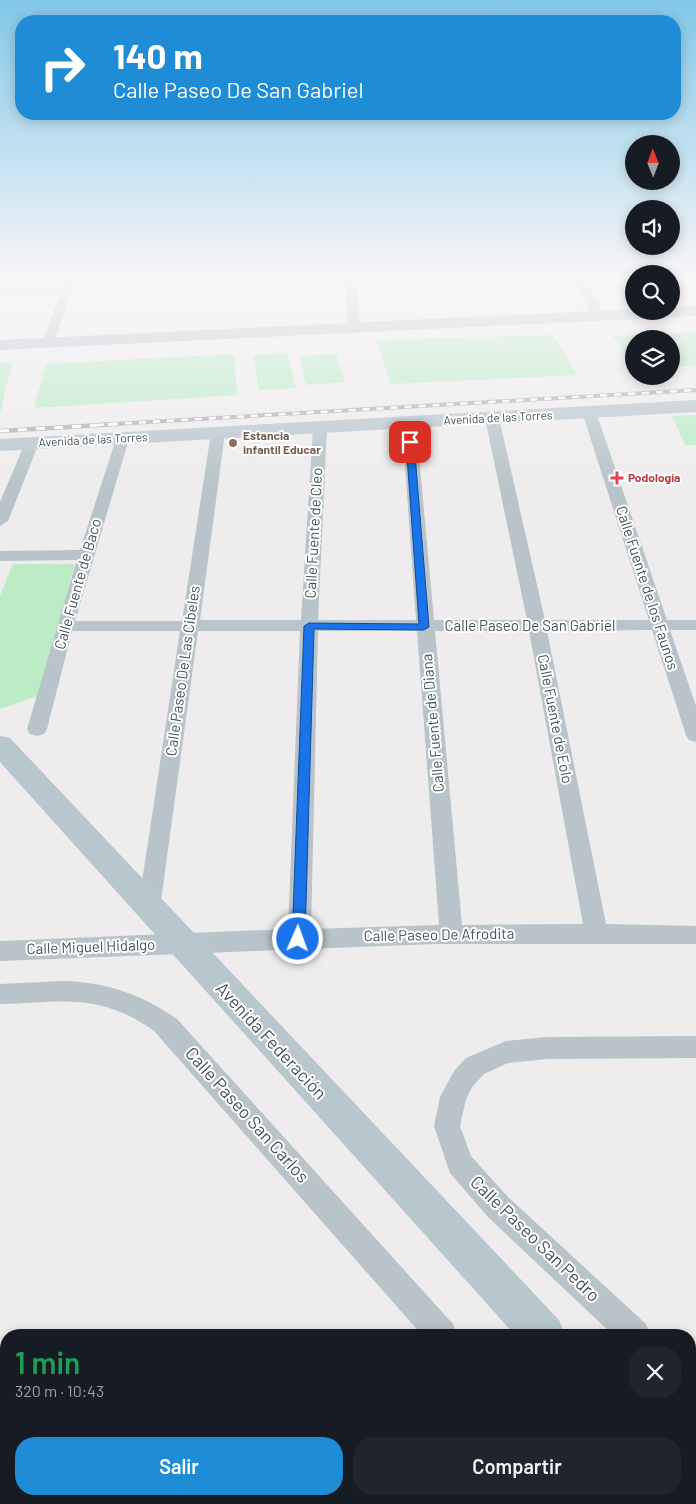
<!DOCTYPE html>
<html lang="es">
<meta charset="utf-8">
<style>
:root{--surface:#171b24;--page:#20242c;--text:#f1f3f6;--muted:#9ea1a6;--accent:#1f8dd6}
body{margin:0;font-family:Barlow,sans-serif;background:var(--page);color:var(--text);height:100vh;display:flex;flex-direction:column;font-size:19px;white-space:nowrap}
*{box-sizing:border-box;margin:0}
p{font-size:16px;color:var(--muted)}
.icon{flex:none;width:28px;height:28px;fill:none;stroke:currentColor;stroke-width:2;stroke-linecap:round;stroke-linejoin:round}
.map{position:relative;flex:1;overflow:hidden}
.sheet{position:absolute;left:0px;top:1329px;width:696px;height:176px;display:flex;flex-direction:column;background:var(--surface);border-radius:20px 20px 0 0;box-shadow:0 2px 12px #0003}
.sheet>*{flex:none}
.banner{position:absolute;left:15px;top:15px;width:666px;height:105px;border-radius:20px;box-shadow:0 2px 12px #0003;background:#1f8dd6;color:#fff;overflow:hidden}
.needle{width:32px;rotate:359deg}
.fabs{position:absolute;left:625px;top:135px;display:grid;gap:10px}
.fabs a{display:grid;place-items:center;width:55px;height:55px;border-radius:50%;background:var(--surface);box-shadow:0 2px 12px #0003;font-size:25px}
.pin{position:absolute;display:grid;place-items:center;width:42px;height:42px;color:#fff;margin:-21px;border-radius:10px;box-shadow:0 2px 8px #0006}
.me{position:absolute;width:55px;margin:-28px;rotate:2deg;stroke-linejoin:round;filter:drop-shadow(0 0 4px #0008)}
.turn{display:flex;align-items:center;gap:18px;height:105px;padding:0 15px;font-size:22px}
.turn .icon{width:65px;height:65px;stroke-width:2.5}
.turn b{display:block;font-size:35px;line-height:42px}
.round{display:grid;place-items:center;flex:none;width:52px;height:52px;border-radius:20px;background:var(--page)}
.headline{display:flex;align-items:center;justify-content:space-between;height:85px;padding:0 15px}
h1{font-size:30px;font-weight:600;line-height:38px;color:#1e9e55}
.primary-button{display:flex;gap:10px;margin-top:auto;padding:10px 15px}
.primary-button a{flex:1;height:58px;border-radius:20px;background:var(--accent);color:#fff;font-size:20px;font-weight:600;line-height:58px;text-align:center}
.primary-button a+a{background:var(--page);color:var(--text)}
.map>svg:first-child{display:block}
</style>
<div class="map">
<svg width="696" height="1504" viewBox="0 0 696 1504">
<rect width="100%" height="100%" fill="#efeced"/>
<g fill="#bbecc6">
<path d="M696 332V366H671V339H634V368L613 336Z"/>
<path d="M553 335 577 375 391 384 376 340Z"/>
<path d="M287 353 296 388 259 390 253 355Z"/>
<path d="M234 354 237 395 34 408 46 364Z"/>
<path d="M336 354 345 382 306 385 299 356Z"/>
<path d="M0 362H12L0 415Z"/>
<path d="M696 415V445H685L672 416Z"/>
<path d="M13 564H75L40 695 0 709V596Z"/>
<path d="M0 1408 6 1410V1499H311L329 1504H0Z"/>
</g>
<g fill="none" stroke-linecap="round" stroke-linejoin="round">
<g fill="#b8c4c9" fill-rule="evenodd">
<path d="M66 275H77L54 343 48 347 44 346 42 343 60 294H0V288L62 287Z"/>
<path d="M345 275H357L360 328 354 332 348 328Z"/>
<path d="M574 275H585L604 316 602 319H594L578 285 468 286 462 283 468 280 575 279Z"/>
<path d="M589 408 596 412 667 620H696V630H670L696 706V742L689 740 686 735 652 630 547 631 606 924 696 926V944H435L0 961V941L288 929 300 631H198L160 908 157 914 149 917 141 914 138 908 180 631H72L47 729 44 734 37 736 30 734 27 729 77 560 0 561V551L80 550 117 436 122 435 129 439 75 621H182L211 433 218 429 225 433 200 620H301L313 428 320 424 327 428 318 620H416L402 423 409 419 416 423 434 620H527L485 418 492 414 499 418 545 620H649L582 412ZM318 631H417L439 925 311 929ZM435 631H529L583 924 462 925Z"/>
<path d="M32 439 39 443 8 521 0 526V502L25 443Z"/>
<path d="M62 981C106 982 141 994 177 1019L453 1324 457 1335H422L154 1031C100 992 62 1002 0 1004V984Z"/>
<path d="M696 1036V1058L547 1059 508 1063 484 1074 472 1087 466 1099 460 1126 471 1156 508 1197 646 1324 650 1335H613L488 1217 450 1173 434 1126 440 1097 454 1071 466 1058 506 1041 547 1037Z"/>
<path d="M690 1371 696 1374V1408L690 1405Z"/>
<path d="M572 1499H608L610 1504H574Z"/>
</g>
<g fill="#b8c6ce" fill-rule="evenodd">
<path d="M696 306V316L0 350V340L634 309V311H671V307Z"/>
<path d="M696 400V412L0 451V439Z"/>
<path d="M0 736 10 738 559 1320 565 1335H515L0 762Z"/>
<path d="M690 1470 696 1472V1504H671L669 1499H690Z"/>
</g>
<g stroke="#afb3b7" stroke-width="4">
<path id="rail-far1" d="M97 425 696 390"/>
</g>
<g stroke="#afb3b7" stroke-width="4.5">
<path id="rail" d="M0 431 118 424"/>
</g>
<use href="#rail-far1" stroke="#fff" stroke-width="2.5" stroke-dasharray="7" stroke-linecap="butt"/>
<use href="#rail" stroke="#fff" stroke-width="3" stroke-dasharray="9" stroke-linecap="butt"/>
</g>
<linearGradient id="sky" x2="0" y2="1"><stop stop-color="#82c7e8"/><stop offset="0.57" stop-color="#f8f6f7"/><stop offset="1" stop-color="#f8f6f7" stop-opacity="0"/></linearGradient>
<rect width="696" height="486" fill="url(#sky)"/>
<path fill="#1a73e8" stroke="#114b97" d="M410 439 414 442 429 627 424 630 314 629 305 939 298 944 292 939 304 626 309 623 419 624 406 442Z"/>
<circle fill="#8d6e63" stroke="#fff" stroke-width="2" cx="233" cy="443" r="5"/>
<path fill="#e0444e" stroke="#fff" stroke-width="2" d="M614.5 470.5h5v5h5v5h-5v5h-5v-5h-5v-5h5z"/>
<g text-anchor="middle" stroke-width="4" stroke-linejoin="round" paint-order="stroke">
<g font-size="12" fill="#465359" stroke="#fff">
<text transform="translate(498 418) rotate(-3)" y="4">Avenida de las Torres</text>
<text transform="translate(93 440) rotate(-3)" y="4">Avenida de las Torres</text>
</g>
<g font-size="12" font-weight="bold" fill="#785e54" stroke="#fff" text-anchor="start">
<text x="243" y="440">Estancia<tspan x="243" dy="14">infantil Educar</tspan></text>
</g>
<g font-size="12" font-weight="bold" fill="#be3a42" stroke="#fff" text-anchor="start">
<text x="628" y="482">Podología</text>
</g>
<g font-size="15" fill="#465359" stroke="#fff">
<text transform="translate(314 533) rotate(-87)" y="5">Calle Fuente de Cleo</text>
<text transform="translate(78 584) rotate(-74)" y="5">Calle Fuente de Baco</text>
<text transform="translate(647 588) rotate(72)" y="5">Calle Fuente de los Faunos</text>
<text x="530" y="631">Calle Paseo De San Gabriel</text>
<text transform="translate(183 671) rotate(-82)" y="5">Calle Paseo De Las Cibeles</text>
<text transform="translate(555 719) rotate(79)" y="5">Calle Fuente de Eolo</text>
<text transform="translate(433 723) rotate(-95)" y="5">Calle Fuente de Diana</text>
<text transform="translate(439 935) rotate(-1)" y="5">Calle Paseo De Afrodita</text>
<text transform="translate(91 947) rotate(-2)" y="5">Calle Miguel Hidalgo</text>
</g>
<g font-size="18" fill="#465359" stroke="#fff">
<text transform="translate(271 1041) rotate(47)" y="6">Avenida Federación</text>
<text transform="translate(247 1115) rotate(48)" y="6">Calle Paseo San Carlos</text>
<text transform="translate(535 1239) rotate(44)" y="6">Calle Paseo San Pedro</text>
</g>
</g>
</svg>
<div class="fabs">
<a><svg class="needle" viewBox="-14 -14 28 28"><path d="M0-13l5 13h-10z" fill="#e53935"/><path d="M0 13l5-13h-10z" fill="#9ea1a6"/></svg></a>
<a><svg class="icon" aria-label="sound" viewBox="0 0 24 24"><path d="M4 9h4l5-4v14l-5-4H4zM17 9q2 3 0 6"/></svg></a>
<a><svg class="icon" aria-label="search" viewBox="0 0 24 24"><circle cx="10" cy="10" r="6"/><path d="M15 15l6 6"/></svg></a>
<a><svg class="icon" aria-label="layers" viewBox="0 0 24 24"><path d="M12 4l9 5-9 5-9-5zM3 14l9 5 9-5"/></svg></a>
</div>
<div class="pin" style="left:410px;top:442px;background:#d93025"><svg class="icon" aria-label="arrive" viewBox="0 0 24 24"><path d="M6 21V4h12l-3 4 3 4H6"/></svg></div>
<svg class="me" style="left:298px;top:939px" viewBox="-20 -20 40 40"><circle r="17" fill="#1a73e8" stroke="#fff" stroke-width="3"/><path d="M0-11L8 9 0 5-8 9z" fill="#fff"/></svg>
<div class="banner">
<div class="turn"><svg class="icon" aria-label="right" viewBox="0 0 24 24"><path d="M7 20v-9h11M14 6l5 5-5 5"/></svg><div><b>140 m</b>Calle Paseo De San Gabriel</div></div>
</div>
<section class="sheet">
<div class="headline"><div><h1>1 min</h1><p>320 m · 10:43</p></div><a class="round"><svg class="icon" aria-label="close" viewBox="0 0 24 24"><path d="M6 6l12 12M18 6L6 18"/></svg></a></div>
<div class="primary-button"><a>Salir</a><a>Compartir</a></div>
</section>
</div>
